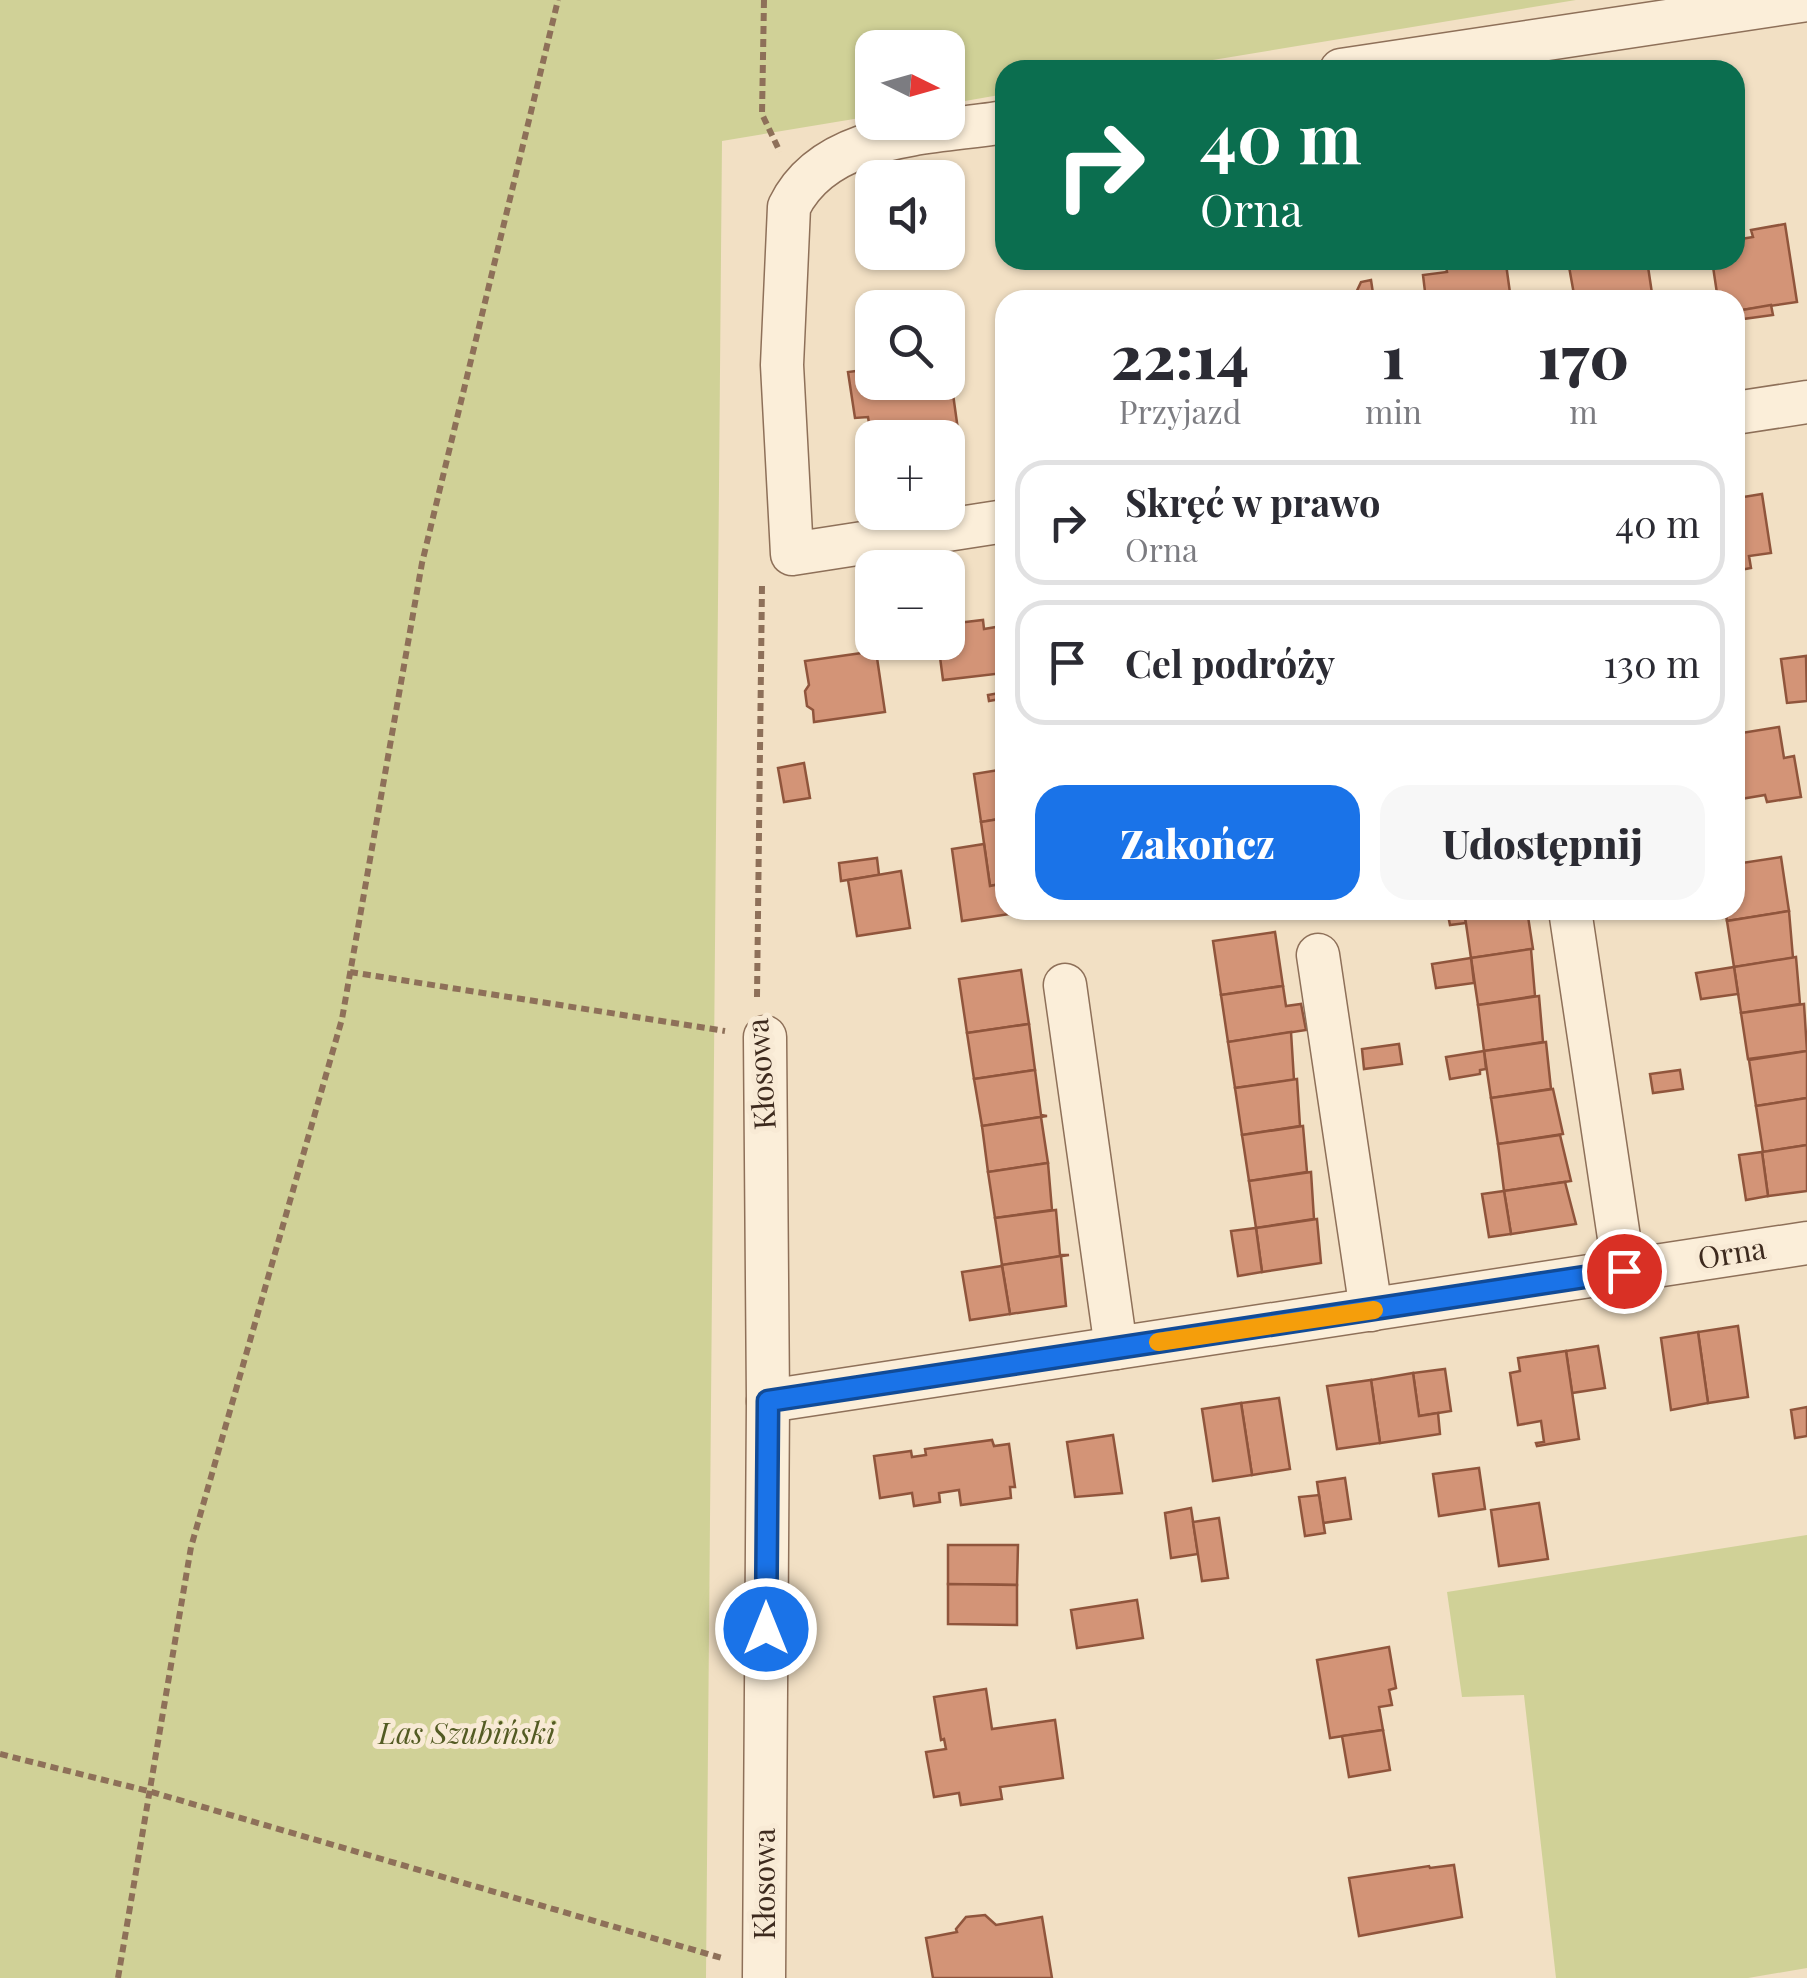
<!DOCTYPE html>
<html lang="pl">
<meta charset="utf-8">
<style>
:root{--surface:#fff;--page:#f7f7f7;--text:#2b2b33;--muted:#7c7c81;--line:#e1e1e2;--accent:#1a73e8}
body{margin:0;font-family:"Playfair Display",serif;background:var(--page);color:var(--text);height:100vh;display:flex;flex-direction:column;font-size:38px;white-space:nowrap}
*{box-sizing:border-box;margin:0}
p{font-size:32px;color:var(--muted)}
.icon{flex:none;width:55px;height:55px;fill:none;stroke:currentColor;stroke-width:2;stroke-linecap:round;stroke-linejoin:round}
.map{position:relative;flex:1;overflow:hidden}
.details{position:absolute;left:995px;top:290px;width:750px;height:630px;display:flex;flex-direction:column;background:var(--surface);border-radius:30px;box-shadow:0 2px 8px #0004}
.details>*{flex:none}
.top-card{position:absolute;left:995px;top:60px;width:750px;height:210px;border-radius:30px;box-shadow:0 2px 8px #0004;background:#0b6e4f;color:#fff;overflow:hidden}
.needle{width:65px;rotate:95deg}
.buttons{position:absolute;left:855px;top:30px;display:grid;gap:20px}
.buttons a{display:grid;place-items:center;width:110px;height:110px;border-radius:20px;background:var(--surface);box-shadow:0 2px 8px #0004;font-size:50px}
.pin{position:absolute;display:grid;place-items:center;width:85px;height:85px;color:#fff;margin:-42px;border:5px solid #fff;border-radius:50%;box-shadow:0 2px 10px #0007}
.me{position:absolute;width:110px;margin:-55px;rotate:0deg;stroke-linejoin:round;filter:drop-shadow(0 0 8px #0008)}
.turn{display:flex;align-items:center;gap:35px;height:210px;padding:0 40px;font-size:45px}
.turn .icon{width:130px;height:130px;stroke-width:2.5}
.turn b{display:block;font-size:70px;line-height:85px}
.eta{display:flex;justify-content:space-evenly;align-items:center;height:170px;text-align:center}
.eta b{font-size:60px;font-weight:800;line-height:70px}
.button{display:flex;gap:20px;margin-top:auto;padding:20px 40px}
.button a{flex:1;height:115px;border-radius:30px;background:var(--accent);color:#fff;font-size:40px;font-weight:800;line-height:115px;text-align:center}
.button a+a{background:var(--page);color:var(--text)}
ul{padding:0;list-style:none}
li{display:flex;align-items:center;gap:30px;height:125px;margin:0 20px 15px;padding:0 20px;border:5px solid var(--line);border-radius:30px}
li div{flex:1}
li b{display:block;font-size:38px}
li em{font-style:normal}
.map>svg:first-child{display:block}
</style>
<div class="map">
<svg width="1807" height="1978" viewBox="0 0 1807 1978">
<rect width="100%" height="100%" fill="#f2e0c4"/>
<g fill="#d0d197">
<path d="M0 0H1576L1152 70H1005V94L948 104V48H872V116L722 141 706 1978H0Z"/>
<path d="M1807 1535V1968L1748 1978H1556L1524 1695 1462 1697 1447 1592Z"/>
</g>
<g fill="#d39477" stroke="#90553c" stroke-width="2.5">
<path d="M1785 224 1797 302 1735 311V300H1718L1712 260H1735V237V240L1753 237 1751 230Z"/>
<path d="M1647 260 1653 300H1575L1568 261Z"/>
<path d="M1481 261 1482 267 1506 264 1511 300H1426L1423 275 1447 272 1446 266Z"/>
<path d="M1371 280 1374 300H1347L1353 299 1361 282Z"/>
<path d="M1771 305 1773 315 1743 319 1742 310Z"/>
<path d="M948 358 958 430 907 438H872V443L868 417 855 418 848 372 872 369V382H948Z"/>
<path d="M1762 494 1771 553 1749 556 1751 568 1735 571 1737 498Z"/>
<path d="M983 620 984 629 996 627 1004 673 943 680 938 642H948V624Z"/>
<path d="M876 651 885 712 814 722 813 710 807 706 805 691 809 685 805 661Z"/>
<path d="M1806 656 1807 701 1787 703 1781 659Z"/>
<path d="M1005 692V729L1000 699 989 701 988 695Z"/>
<path d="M1779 727 1784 758 1794 756 1801 797 1767 802 1765 795 1735 800V734Z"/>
<path d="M804 763 810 798 784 802 778 768Z"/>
<path d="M1005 769V818L981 822 974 774Z"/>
<path d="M1005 818V883L990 886 981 822Z"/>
<path d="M984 844 990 886 1005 883V910L1030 911 962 921 952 849Z"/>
<path d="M1781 857 1789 911 1727 921 1725 910H1735V864Z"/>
<path d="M877 858 879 875 841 881 839 863Z"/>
<path d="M901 871 910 928 857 936 848 880Z"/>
<path d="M1447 910H1464L1466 923 1450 925Z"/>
<path d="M1464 910H1527L1533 949 1471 958Z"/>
<path d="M1789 911 1793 958 1734 967 1727 921Z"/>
<path d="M1275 932 1283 986 1221 995 1213 941Z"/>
<path d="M1531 949 1535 996 1478 1005 1471 958Z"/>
<path d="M1796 957 1800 1004 1741 1013 1734 967Z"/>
<path d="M1471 958 1474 983 1436 988 1432 964Z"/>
<path d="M1734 967 1738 994 1701 999 1696 973Z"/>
<path d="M1021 970 1029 1024 967 1033 959 979Z"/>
<path d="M1283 986 1286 1006 1301 1004 1306 1030 1228 1042 1221 995Z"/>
<path d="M1539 996 1543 1042 1484 1051 1478 1005Z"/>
<path d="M1804 1004 1807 1051 1748 1059 1741 1013Z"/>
<path d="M1029 1024 1035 1070 974 1079 967 1033Z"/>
<path d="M1291 1032 1294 1080 1235 1088 1228 1042Z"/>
<path d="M1546 1042 1551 1089 1491 1098 1484 1051Z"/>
<path d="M1399 1044 1402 1064 1364 1069 1362 1049Z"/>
<path d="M1484 1051 1486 1069 1480 1070V1074L1450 1079 1446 1057Z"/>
<path d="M1807 1051V1098L1756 1106 1749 1060Z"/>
<path d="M1035 1070 1041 1115 1047 1116 982 1126 974 1079Z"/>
<path d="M1680 1070 1683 1089 1653 1093 1650 1074Z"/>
<path d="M1297 1079 1300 1126 1242 1135 1235 1088Z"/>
<path d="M1553 1089 1563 1134 1498 1144 1491 1098Z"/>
<path d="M1807 1098V1145L1763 1152 1756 1106Z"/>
<path d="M1041 1117 1048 1163 988 1172 982 1126Z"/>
<path d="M1303 1126 1307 1172 1249 1181 1242 1135Z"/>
<path d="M1560 1135 1571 1181 1504 1191 1498 1144Z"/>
<path d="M1807 1145V1191L1768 1196 1762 1152Z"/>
<path d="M1762 1152 1768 1196 1746 1200 1739 1155Z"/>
<path d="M1048 1163 1052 1210 995 1218 988 1172Z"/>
<path d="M1311 1172 1314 1219 1256 1228 1249 1181Z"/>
<path d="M1565 1182 1576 1224 1511 1234 1504 1191Z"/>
<path d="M1504 1191 1511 1234 1489 1237 1482 1194Z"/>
<path d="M1056 1210 1060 1255H1069L1002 1265 995 1218Z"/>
<path d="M1317 1219 1321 1263 1262 1272 1256 1228Z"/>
<path d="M1256 1228 1262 1272 1238 1276 1231 1231Z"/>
<path d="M1061 1256 1066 1306 1010 1314 1002 1265Z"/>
<path d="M1002 1266 1010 1314 970 1320 962 1272Z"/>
<path d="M1738 1326 1748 1397 1708 1403 1698 1332Z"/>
<path d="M1698 1332 1708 1403 1671 1410 1661 1338Z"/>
<path d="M1598 1346 1605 1388 1572 1393 1566 1351Z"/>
<path d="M1566 1351 1579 1439 1537 1446 1536 1443 1544 1442 1541 1421 1518 1425 1510 1373 1520 1371 1518 1358Z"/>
<path d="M1445 1369 1451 1411 1419 1416 1413 1373Z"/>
<path d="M1413 1373 1419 1416 1438 1413 1440 1434 1380 1443 1371 1380Z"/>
<path d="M1371 1380 1380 1443 1337 1449 1327 1386Z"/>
<path d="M1279 1398 1290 1469 1252 1475 1241 1403Z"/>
<path d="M1241 1403 1252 1475 1213 1481 1202 1409Z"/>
<path d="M1807 1407V1436L1795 1438 1791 1410Z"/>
<path d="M1113 1435 1122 1493 1075 1497 1067 1442Z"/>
<path d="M992 1440 994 1446 1009 1444 1015 1487H1010L1011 1498 961 1505 959 1490 939 1493 940 1502 914 1506 912 1493 880 1498 874 1456 911 1451 912 1457 926 1455 925 1449Z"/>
<path d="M1479 1468 1485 1509 1439 1516 1433 1474Z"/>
<path d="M1345 1478 1351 1519 1323 1523 1317 1482Z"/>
<path d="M1319 1495 1325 1533 1305 1536 1299 1497Z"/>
<path d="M1539 1503 1548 1559 1499 1566 1491 1510Z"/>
<path d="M1191 1508 1198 1554 1171 1558 1165 1513Z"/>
<path d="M1219 1518 1228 1578 1202 1581 1193 1522Z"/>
<path d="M948 1545H1018L1017 1585 948 1584Z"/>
<path d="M948 1584 1017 1585V1625L948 1624Z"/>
<path d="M1137 1600 1143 1638 1077 1648 1071 1610Z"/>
<path d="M1389 1647 1396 1688 1389 1690 1392 1705 1379 1707 1383 1730 1330 1738 1317 1660Z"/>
<path d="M986 1689 992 1729 1055 1720 1063 1778 1000 1787 1002 1799 961 1805 959 1793 934 1797 926 1752 946 1749 944 1739 941 1740 934 1697Z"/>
<path d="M1383 1730 1390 1770 1349 1777 1342 1736Z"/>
<path d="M1454 1865 1462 1917 1359 1936 1349 1878 1429 1866 1430 1868Z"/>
<path d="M985 1915 996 1925 1042 1917 1052 1978H933L926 1938 957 1932 956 1929 966 1917Z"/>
</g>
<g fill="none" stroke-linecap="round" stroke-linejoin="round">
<g stroke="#8e7059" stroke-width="45">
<g id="minor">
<path d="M1341 70 1807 0"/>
<path d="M1005 122C932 134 826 131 789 207L782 365 792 554 1005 521"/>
<path d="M1735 413 1807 402"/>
<path d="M1570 910 1624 1271"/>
<path d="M1318 955 1371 1310"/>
<path d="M1065 985 1116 1348"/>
<path d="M768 1401 1807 1243"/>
<path d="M764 1978 768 1401 765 1037"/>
</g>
</g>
<g stroke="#8e7059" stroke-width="6" stroke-dasharray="8 5" stroke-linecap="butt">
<path d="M764 0 762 114 780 152"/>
<path d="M350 972 725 1031"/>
<path d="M757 997 762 585"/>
<path d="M0 1754 148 1791 725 1959"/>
<path d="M118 1978 191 1547 342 1019 422 563 558 0"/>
</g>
<use href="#minor" stroke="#fbeed9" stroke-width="42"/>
</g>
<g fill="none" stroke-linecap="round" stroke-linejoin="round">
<g stroke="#114b97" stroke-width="25">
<path id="route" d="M766 1629 768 1401 1624 1271"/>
</g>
<use href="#route" stroke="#1a73e8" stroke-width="18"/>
<path stroke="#f59e0b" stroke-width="18" d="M1158 1342 1374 1310"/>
</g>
<g text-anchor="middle" stroke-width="10" stroke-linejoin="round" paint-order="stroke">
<g font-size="30" fill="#3d2a1e" stroke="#f8ead5">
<text transform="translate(762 1074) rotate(-94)" y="10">Kłosowa</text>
<text transform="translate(1732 1254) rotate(-9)" y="10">Orna</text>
<text transform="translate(765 1884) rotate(-90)" y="10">Kłosowa</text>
</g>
<g font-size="30" font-style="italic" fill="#535b23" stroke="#f8ead5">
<text x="467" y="1744">Las Szubiński</text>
</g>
</g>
</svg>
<div class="buttons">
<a><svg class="needle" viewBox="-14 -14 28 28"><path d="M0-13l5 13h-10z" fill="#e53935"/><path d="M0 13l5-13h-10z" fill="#7c7c81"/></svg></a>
<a><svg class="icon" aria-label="sound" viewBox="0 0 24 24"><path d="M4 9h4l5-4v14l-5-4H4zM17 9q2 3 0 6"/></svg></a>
<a><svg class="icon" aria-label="search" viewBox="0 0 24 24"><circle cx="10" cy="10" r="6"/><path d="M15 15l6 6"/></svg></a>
<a>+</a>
<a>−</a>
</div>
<div class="pin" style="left:1624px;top:1271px;background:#d93025"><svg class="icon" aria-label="arrive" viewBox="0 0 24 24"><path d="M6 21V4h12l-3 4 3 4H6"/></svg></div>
<svg class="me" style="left:766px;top:1629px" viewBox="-20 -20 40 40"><circle r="17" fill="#1a73e8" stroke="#fff" stroke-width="3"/><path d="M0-11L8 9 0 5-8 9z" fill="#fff"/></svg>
<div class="top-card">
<div class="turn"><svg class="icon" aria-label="right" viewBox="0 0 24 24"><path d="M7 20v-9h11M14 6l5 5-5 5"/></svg><div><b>40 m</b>Orna</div></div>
</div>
<section class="details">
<div class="eta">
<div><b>22:14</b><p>Przyjazd</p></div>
<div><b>1</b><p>min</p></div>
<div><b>170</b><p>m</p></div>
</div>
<ul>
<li><svg class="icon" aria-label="right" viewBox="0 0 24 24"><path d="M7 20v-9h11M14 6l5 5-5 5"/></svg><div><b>Skręć w prawo</b><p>Orna</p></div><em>40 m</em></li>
<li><svg class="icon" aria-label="arrive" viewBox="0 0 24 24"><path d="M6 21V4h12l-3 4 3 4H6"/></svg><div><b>Cel podróży</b></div><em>130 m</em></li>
</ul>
<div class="button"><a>Zakończ</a><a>Udostępnij</a></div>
</section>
</div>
